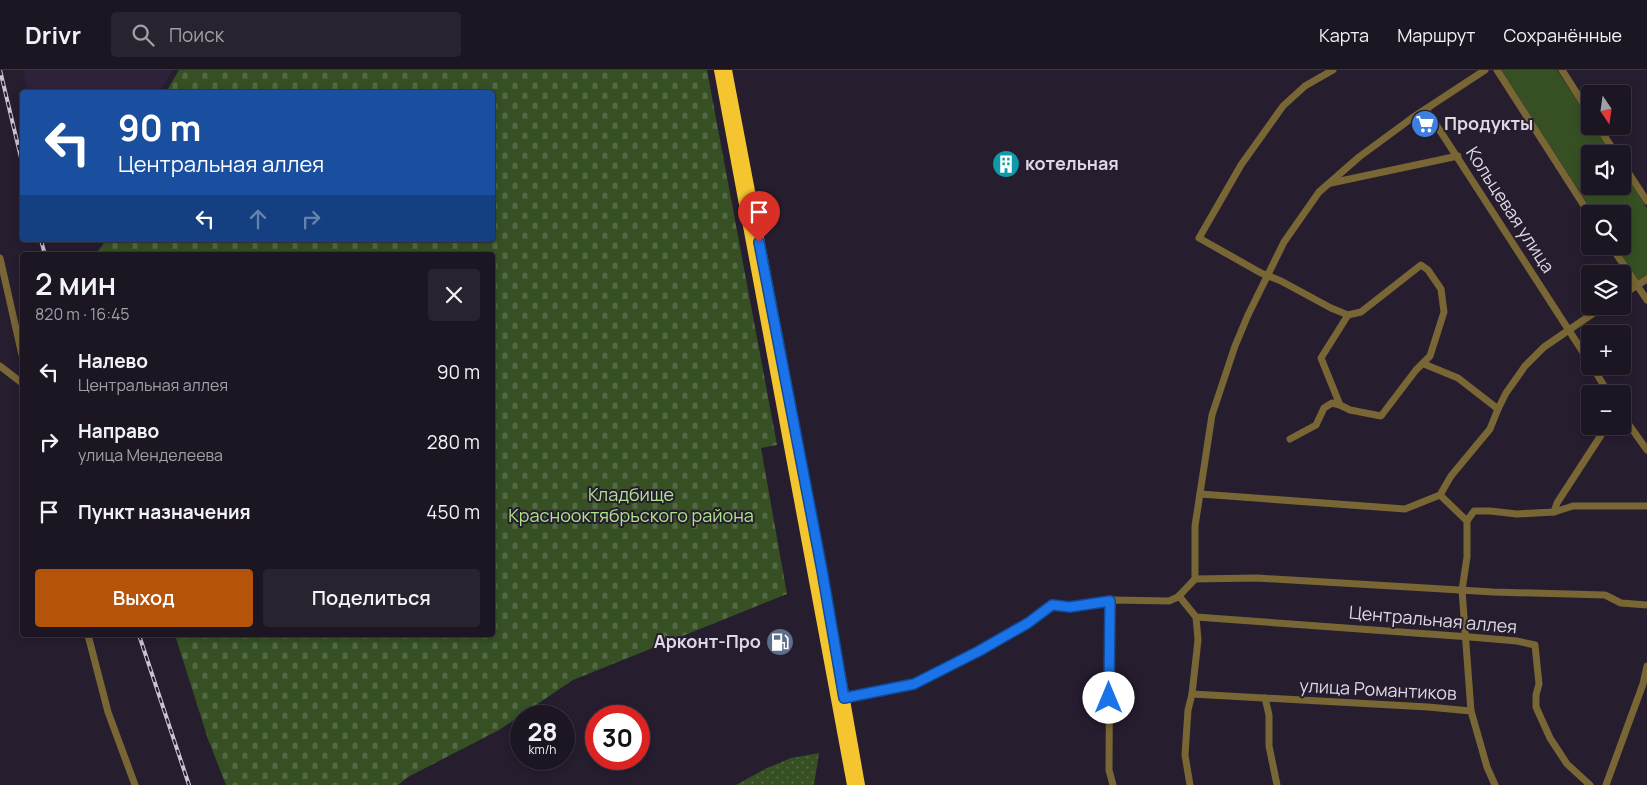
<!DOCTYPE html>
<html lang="ru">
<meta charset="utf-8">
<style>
:root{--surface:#1c1623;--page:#292330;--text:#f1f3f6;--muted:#a09fa6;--line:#3a3541;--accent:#b45309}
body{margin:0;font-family:Manrope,sans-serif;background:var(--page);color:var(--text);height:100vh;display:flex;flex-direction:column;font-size:19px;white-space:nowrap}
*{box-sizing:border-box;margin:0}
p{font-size:16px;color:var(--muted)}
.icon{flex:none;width:28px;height:28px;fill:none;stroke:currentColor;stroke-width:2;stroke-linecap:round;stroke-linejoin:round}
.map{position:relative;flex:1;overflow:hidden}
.side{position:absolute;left:20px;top:182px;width:475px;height:385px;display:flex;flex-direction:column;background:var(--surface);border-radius:5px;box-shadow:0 2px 8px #0003,0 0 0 1px var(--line)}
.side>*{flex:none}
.hud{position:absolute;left:20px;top:20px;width:475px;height:152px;border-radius:5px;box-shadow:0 2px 8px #0003,0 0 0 1px var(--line);background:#1a4fa0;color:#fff;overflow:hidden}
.needle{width:32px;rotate:167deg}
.buttons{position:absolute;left:1581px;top:15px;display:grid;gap:10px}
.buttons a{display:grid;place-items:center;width:50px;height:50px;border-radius:5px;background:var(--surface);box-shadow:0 2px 8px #0003,0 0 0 1px var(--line);font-size:25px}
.speed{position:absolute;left:510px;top:635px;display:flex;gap:10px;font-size:25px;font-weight:700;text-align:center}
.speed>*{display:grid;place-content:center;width:65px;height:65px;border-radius:50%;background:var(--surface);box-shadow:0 2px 8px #0003,0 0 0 1px var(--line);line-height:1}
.speed small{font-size:12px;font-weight:400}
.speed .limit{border:8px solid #d22;background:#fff;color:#111}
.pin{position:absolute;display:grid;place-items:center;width:42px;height:42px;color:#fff;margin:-51px -21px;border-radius:50% 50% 50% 0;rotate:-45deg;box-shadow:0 0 5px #0007}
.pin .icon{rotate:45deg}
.me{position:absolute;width:55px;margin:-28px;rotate:0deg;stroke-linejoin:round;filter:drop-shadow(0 0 4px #0008)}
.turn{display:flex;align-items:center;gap:18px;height:105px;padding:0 15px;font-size:22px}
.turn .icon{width:65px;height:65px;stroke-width:2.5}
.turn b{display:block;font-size:35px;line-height:42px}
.lanes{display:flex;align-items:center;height:48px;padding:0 15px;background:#0003;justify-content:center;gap:25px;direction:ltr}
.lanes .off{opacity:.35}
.round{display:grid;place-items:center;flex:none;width:52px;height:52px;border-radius:5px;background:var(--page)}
.overview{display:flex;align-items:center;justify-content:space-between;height:85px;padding:0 15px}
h1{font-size:30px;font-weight:600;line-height:38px}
.cta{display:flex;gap:10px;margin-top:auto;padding:10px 15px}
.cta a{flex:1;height:58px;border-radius:5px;background:var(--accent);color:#fff;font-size:20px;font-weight:600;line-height:58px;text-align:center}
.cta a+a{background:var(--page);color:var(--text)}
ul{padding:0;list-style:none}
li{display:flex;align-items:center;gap:15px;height:70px;padding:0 15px}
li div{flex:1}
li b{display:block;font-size:19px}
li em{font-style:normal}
header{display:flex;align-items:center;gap:30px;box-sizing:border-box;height:70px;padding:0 25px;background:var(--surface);border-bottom:1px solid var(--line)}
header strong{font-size:24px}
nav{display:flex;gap:28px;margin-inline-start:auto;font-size:18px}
.search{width:350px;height:45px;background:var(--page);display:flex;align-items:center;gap:12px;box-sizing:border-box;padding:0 18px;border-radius:5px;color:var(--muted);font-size:19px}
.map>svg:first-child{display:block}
</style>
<header>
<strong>Drivr</strong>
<div class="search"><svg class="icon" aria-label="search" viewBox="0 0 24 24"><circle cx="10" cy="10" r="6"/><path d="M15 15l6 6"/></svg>Поиск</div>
<nav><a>Карта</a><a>Маршрут</a><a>Сохранённые</a></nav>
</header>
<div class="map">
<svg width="1647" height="715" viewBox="0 0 1647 715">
<defs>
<pattern id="cemetery-stones" width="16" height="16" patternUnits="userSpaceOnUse" patternTransform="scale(1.25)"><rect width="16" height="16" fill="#365024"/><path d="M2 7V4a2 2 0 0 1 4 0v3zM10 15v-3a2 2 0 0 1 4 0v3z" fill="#536844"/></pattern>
<pattern id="garden-dots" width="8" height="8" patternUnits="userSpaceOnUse" patternTransform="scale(1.25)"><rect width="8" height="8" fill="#365024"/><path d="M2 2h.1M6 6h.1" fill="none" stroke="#536844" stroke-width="1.8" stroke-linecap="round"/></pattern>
</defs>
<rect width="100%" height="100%" fill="#261d2f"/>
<path fill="#2e223a" d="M23 0H173L160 22H28Z"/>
<path fill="#365024" d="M1501 0H1557L1590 50V56H1594L1612 84H1590V116H1622L1623 101 1647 138V205L1637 211 1615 176H1622V144H1594Z"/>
<path fill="url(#cemetery-stones)" d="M179 0H707L777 375 761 378 787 524 573 610 499 660 408 707 398 715H226L208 669 175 565H492V185H95L106 170H492V22H166Z"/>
<path fill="url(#garden-dots)" d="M819 683 814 715H736L765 699 791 688Z"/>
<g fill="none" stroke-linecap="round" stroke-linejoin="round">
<g stroke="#786634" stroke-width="7">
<path d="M1333 0 1305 16 1283 36 1241 95 1199 168 1261 203 1281 211 1331 238 1348 245"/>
<path d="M1497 0 1590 145"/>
<path d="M1562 0 1590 44"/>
<path d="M1426 39 1590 293"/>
<path d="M1598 56 1616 84"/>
<path d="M1622 93 1647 131"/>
<path d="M1331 113 1458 86"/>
<path d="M1611 176 1647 230"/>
<path d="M0 188 22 285"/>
<path d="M1421 195 1428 200 1441 219 1444 242 1430 286 1416 300 1381 346 1350 340 1340 335 1321 288 1348 245 1361 242Z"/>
<path d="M1622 225 1647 209"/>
<path d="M1424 294 1458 308 1498 339"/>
<path d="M0 296 22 313"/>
<path d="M1592 296 1609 324"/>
<path d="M1622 345 1647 380"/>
<path d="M1290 369 1316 355 1324 338 1332 333 1340 335"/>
<path d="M1200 424 1405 439 1440 425 1451 406 1490 359 1498 339 1506 323 1525 296 1544 277 1604 236"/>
<path d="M1440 425 1467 451 1474 441H1490L1517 444 1554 442 1573 436H1647"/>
<path d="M1554 442 1557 433 1607 356"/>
<path d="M1467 451V487L1462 520 1471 641"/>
<path d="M1195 509V456L1212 345 1235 276 1248 245 1284 172 1319 122 1359 87 1412 48 1485 0"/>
<path d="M1179 526 1196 547 1470 567 1517 571 1535 575 1539 614 1536 625V637L1550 668 1567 694 1590 715"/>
<path d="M1110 531 1109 700 1113 715"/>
<path d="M88 565 108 642 135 715"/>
<path d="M1192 624 1428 637 1471 641 1487 697 1495 715"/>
<path d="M844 628 914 614 979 581 1029 553 1052 535 1070 537 1114 530 1169 531 1178 527 1195 509 1257 508 1493 522 1605 525 1621 533 1647 535"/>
<path d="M1265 628 1269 645V676L1277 715"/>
<path d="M1190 715 1185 685 1188 640 1192 624 1198 570 1196 547"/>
<path d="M1606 715 1643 614 1647 596"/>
</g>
<g stroke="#f4c52e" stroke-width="10">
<path d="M719 0 852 715"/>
<path d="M727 0 822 500 860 715"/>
</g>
<g stroke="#cac4d1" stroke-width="4">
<g id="rail">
<path d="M0 0 22 92"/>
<path d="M41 170 45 185"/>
<path d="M139 565 189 715"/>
</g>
</g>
<use href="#rail" stroke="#261d2f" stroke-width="2" stroke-dasharray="5.5" stroke-linecap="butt"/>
</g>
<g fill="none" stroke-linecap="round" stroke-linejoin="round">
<g stroke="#114b97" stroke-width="12">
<path id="route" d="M759 172 822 500 844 628 914 614 979 581 1028 553 1052 535 1070 537 1110 531 1109 628"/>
</g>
<use href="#route" stroke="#1a73e8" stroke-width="9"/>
</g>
<defs>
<g id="supermarket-disc" transform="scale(1.4375)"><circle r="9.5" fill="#3f7fe0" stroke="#261d2f"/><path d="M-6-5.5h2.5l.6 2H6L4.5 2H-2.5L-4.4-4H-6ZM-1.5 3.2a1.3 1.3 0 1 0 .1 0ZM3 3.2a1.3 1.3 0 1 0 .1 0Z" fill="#fff"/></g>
<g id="building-disc" transform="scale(1.4375)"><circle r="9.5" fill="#0f9aa8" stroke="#261d2f"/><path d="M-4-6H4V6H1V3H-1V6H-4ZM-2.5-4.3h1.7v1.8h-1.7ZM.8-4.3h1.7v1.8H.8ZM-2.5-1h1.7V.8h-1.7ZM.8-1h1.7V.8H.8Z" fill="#fff"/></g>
<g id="fuel-disc" transform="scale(1.4375)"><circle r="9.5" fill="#5c6f8a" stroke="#261d2f"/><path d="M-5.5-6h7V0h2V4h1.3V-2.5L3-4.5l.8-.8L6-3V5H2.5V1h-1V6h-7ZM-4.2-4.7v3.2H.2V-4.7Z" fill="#fff"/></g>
</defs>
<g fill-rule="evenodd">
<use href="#supermarket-disc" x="1425" y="54"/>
<use href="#building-disc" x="1006" y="94"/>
<use href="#fuel-disc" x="780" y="572"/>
</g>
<g text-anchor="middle" stroke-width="4" stroke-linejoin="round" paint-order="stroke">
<g font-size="18" font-weight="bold" fill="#ddd8e4" stroke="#261d2f" text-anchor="start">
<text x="1444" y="60">Продукты</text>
<text x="1025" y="100">котельная</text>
<text x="761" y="578" text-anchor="end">Арконт-Про</text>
</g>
<g font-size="18" fill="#ddd8e4" stroke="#261d2f">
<text transform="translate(1510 140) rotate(57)" y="6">Кольцевая улица</text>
<text transform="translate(1433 550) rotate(5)" y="6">Центральная аллея</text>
<text transform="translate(1378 620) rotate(3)" y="6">улица Романтиков</text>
</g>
<g font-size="18" fill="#aee489" stroke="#261d2f">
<text x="631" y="431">Кладбище<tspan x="631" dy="21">Краснооктябрьского района</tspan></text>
</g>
</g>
</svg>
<div class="buttons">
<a><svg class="needle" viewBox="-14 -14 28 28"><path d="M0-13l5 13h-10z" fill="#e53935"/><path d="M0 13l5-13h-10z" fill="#a09fa6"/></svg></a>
<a><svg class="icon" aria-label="sound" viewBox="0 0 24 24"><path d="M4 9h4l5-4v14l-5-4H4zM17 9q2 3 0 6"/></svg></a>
<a><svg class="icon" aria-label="search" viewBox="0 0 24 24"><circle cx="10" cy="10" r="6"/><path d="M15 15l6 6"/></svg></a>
<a><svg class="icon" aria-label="layers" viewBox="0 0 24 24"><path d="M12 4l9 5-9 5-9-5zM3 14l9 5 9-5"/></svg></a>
<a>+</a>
<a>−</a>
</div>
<div class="speed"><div>28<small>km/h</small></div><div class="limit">30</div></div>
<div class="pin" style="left:759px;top:172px;background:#d93025"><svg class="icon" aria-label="arrive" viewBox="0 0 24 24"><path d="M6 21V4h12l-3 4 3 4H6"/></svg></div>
<svg class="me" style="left:1109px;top:628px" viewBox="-20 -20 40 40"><circle r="19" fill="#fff"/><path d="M0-13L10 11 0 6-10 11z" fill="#1a73e8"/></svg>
<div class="hud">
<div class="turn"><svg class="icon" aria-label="left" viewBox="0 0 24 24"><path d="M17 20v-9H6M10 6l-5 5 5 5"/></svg><div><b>90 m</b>Центральная аллея</div></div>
<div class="lanes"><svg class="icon" aria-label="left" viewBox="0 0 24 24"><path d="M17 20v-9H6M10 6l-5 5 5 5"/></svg><svg class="icon off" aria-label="ahead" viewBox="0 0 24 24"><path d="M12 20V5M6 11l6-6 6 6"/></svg><svg class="icon off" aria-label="right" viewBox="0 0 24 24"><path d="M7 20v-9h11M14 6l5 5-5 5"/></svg></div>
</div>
<section class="side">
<div class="overview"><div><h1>2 мин</h1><p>820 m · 16:45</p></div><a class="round"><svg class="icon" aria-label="close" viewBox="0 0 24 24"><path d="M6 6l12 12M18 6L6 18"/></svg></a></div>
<ul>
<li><svg class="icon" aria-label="left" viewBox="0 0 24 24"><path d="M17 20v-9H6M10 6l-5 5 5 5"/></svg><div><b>Налево</b><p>Центральная аллея</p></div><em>90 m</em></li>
<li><svg class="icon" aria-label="right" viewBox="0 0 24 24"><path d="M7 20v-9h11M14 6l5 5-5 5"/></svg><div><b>Направо</b><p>улица Менделеева</p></div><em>280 m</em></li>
<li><svg class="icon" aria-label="arrive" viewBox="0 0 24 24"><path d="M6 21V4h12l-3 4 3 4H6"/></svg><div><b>Пункт назначения</b></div><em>450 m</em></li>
</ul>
<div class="cta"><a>Выход</a><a>Поделиться</a></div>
</section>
</div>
